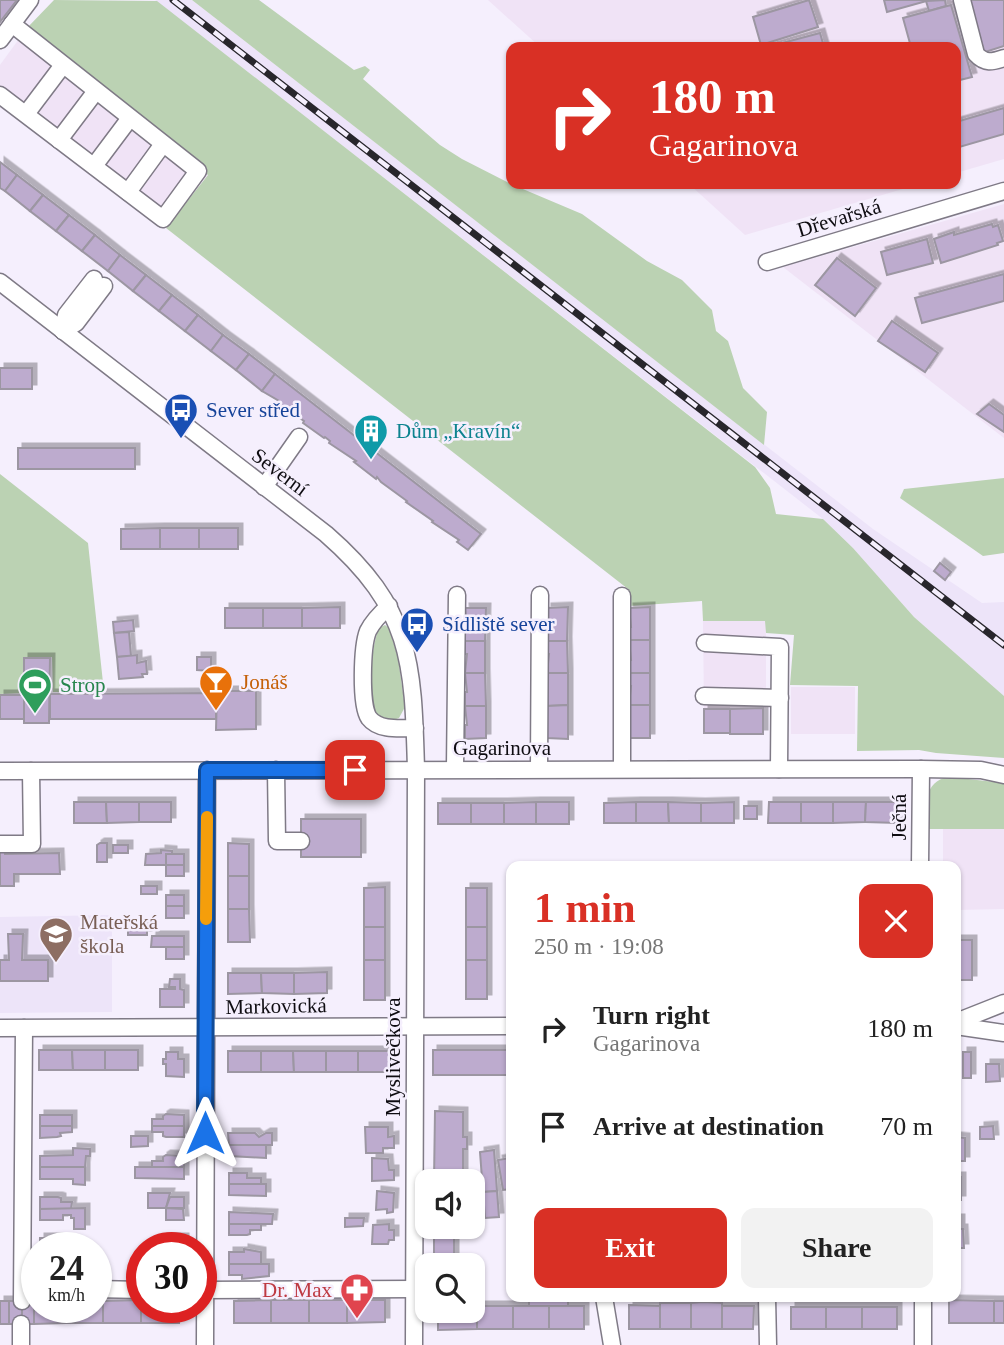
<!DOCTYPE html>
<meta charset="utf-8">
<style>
:root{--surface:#fff;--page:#f2f2f2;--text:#222;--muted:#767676;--accent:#d93025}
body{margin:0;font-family:"Times New Roman",serif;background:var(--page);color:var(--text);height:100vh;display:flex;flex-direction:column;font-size:26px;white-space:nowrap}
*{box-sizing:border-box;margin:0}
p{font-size:23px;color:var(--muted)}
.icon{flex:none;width:38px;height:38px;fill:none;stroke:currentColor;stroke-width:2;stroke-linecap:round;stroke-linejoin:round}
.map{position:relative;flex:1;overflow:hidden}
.details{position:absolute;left:506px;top:861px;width:455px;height:441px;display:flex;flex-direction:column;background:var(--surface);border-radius:14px;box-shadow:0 2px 5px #0004}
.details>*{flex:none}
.guide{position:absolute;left:506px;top:42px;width:455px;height:147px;border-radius:14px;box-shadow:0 2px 5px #0004;background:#d93025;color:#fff;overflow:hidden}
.buttons{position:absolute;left:415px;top:1169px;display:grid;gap:14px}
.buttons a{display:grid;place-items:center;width:70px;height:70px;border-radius:14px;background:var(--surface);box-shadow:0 2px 5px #0004;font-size:35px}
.speed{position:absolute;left:21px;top:1232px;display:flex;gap:14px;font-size:35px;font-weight:700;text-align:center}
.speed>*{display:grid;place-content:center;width:91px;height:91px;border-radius:50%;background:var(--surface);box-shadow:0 2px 5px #0004;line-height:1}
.speed small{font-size:18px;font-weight:400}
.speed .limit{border:10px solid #d22;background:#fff;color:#111}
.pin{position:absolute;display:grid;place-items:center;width:60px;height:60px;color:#fff;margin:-30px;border-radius:14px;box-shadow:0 4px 10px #0006}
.me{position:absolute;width:77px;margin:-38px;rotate:0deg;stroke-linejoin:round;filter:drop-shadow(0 0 5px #0008)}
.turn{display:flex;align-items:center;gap:24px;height:147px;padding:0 28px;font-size:32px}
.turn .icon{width:91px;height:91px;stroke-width:2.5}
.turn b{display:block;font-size:49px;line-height:60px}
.round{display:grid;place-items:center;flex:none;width:74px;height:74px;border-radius:14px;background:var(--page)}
.head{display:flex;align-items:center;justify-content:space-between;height:119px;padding:0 28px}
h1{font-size:42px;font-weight:800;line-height:52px;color:var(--accent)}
.primary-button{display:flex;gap:14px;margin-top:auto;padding:14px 28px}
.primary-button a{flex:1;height:80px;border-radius:14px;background:var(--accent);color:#fff;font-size:28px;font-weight:800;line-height:80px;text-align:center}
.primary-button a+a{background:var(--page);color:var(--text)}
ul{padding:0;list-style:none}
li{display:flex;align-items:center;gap:21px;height:98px;padding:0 28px}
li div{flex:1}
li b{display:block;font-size:26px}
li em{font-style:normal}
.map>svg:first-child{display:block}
</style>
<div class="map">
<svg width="1004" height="1345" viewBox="0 0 1004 1345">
<defs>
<filter id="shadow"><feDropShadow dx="4.5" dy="-4.5" stdDeviation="0" flood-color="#0004"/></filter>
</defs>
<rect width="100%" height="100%" fill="#f5effd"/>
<g fill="#f0e3f6">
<path d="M488 0H1004V159L956 173V47H540Z"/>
<path d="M27 28 208 175 166 228 0 103V65Z"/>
<path d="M689 184H920L745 235Z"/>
<path d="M1004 204V438L783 267Z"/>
<path d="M703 621H766V708L704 709Z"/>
<rect x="791" y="687" width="64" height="47"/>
<path d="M943 829H1004V909L956 910V866H943Z"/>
</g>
<g fill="#ede4f9">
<path d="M155 0H192L873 529 982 603 1004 602V696L914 617 853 548 823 519Z"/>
<path d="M112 915V1012L0 1013V917Z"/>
</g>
<g fill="#bbd2b3">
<path d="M54 0 157 1 755 467 770 488 776 514 823 519 853 548 914 617 1004 696V758L936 753 919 750 857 751 858 686 790 685 794 635 766 633 765 621H703L702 601 629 606 628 589 166 228 208 175 27 28Z"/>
<path d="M192 0H259L354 70 365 66 370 70 363 79 440 145 462 159 511 184 582 214 647 261 682 280 712 310 716 331 728 341 743 388 767 412 764 445Z"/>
<path d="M0 474 88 543 104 692H53L52 657 23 658 24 693 0 694Z"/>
<path d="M1004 478V553L983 556 900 498 904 489Z"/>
<path d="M385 625 389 628 398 658 405 707 399 718 391 721C385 720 380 719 376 715 365 702 372 643 379 628Z"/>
<path d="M944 778H959L1004 783V829H927C927 810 922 785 944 778Z"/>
</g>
<g fill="#bdabce" stroke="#9c96a2" stroke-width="2" filter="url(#shadow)">
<path d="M0 0H17L0 22Z"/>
<path d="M809 0 818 27 761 45 753 17Z"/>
<path d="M884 0H930L887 12Z"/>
<path d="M945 0 946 6 929 11 926 1Z"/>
<path d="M967 0H1004V46L982 53Z"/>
<path d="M951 5 972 77 956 81V47H911L903 18Z"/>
<path d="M820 33 824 47H771V46Z"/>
<path d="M1004 108V134L956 148V122Z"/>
<path d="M0 162 17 175 5 191 0 188Z"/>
<path d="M17 175 43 195 30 211 5 191Z"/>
<path d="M43 195 69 215 56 231 30 211Z"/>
<path d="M69 215 95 235 82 251 56 231Z"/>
<path d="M992 224 993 227 998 225 1003 241 997 243 998 245 941 263 934 239 954 232V235Z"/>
<path d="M95 235 120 255 108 271 82 251Z"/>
<path d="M927 239 933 263 887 275 881 252Z"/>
<path d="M120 255 146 275 133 291 108 271Z"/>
<path d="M837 258 876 288 855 316 815 285Z"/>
<path d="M1004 274V301L922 323 915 298Z"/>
<path d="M146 275 172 295 159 311 133 291Z"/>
<path d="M172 295 198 315 185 331 159 311Z"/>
<path d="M198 315 223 335 211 351 185 331Z"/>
<path d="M892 321 938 353 925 372 878 341Z"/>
<path d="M223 335 249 354 236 370 211 351Z"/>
<path d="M249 354 275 374 262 391 236 370Z"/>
<rect x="0" y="368" width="32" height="21"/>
<path d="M275 374 481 534 468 550 457 542 459 540 432 522 433 521 406 502 407 501 381 482 377 477 376 479 354 462 356 461 329 443 330 441 325 437 324 438 303 423 304 421 278 403 279 401 262 391Z"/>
<path d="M989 404 1004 415V432L977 414Z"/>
<rect x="18" y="448" width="117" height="21"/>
<path d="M160 528V549H121V529Z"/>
<rect x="160" y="528" width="39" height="21"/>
<rect x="199" y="528" width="39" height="21"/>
<path d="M940 563 951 572 945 580 934 571Z"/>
<path d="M340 607V628H302V608Z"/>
<path d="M568 607 567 641H547L549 621 547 622V608Z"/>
<path d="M650 607V640H629V627H631L629 608Z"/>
<rect x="225" y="608" width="38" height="20"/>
<rect x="263" y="608" width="39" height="20"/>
<path d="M465 608H486L485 641H465V627L467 628Z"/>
<path d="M133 620 134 631 114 633 113 622Z"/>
<path d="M129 632 131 656 117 657 114 633Z"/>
<path d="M629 640H650V673H629V660H631Z"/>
<path d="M465 641H485V673H465L467 654H465Z"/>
<path d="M547 641H567L568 673H547L549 654H547Z"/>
<path d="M137 655V663L146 661 147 674H142L143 677 119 679 117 657Z"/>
<path d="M197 657H211V671L197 670Z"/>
<path d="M24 658H50L49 723H24Z"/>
<path d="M465 673H485L486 706H465V692H467Z"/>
<path d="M547 673H568V705L547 706Z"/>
<path d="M629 673H650V705H629L631 686H629Z"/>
<path d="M217 691H256V729L216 730Z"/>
<path d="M216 693V719H50V694Z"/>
<rect x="0" y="695" width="24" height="24"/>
<path d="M568 705V739L547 738V706Z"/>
<path d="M629 705H650V738H630Z"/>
<path d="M465 706H486V738L465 739V725H467Z"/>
<path d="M763 708V734H730V709Z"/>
<rect x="704" y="709" width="26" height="24"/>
<path d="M74 802H106L107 823H74Z"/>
<path d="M106 802H139V822L107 823Z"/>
<rect x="139" y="802" width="32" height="20"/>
<rect x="536" y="802" width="33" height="22"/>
<path d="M536 802V824H504V803Z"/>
<path d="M636 802H668L669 823H636Z"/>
<path d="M636 802V823H604V803Z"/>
<path d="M668 802 701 803V823H669Z"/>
<path d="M734 802V823H701V803Z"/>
<path d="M769 802H801V823H768Z"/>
<rect x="801" y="802" width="32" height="21"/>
<path d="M833 802H866L865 822 833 823Z"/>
<path d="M866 802H898V823L865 822Z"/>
<rect x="438" y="803" width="33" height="21"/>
<rect x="471" y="803" width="33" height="21"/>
<rect x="744" y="806" width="13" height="13"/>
<rect x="301" y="819" width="60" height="38"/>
<path d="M100 843H107V862H97V845Z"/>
<path d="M228 843 249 844V876H228Z"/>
<rect x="113" y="845" width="15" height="8"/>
<path d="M0 849H5V854L59 853 60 874H14V886H0Z"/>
<path d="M161 850 172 851V854H166V865H145L146 854 161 853Z"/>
<rect x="166" y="854" width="18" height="11"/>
<rect x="166" y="865" width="18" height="11"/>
<rect x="228" y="876" width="21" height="33"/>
<rect x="141" y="886" width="16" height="8"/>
<path d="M385 887V927H364V888Z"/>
<rect x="466" y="888" width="21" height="39"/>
<rect x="166" y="895" width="18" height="11"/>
<rect x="166" y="906" width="18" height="12"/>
<path d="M228 909H249L250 942H228Z"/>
<rect x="128" y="927" width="19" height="8"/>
<rect x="364" y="927" width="21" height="33"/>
<rect x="466" y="927" width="21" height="33"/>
<path d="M8 934H23L22 960H48V981H0V960H9Z"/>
<path d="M152 936H184V947H151Z"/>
<rect x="956" y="940" width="16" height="40"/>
<rect x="166" y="947" width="18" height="12"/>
<rect x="364" y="960" width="21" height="40"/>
<rect x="466" y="960" width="21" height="39"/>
<path d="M327 972V993L294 994V973Z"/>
<path d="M228 973H261L262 993 228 994Z"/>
<path d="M261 973H294V994L262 993Z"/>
<path d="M170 979H180V989L184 990V1007H160V989H175V987H169Z"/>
<path d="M39 1050H72L73 1070H39Z"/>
<path d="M72 1050H105V1070H73Z"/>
<rect x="105" y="1050" width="33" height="20"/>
<rect x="433" y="1050" width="78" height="25"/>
<rect x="228" y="1051" width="33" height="21"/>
<path d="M261 1051H293L294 1072H261Z"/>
<path d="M293 1051H326V1072H294Z"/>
<rect x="326" y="1051" width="32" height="21"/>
<rect x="358" y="1051" width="33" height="21"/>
<path d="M166 1052H178V1059H184V1077L166 1076V1064H163V1059H166Z"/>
<rect x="963" y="1052" width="8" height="26"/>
<path d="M986 1064H999L1000 1081 986 1082Z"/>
<path d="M435 1111 463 1112V1137H467V1149H463V1181H434Z"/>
<path d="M166 1114 184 1115V1126H152V1119H163V1116Z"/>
<rect x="40" y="1115" width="32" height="11"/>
<path d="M40 1126H72V1132L60 1133 61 1136 57 1137 40 1138Z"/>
<path d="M152 1126H184V1137H166L163 1136V1132H152Z"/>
<path d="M993 1126 994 1139H980V1127Z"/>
<path d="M365 1127H388V1137L394 1136V1148H383V1153H366Z"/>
<path d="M228 1133H255L259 1137 266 1133H272V1145H229Z"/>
<path d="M131 1136H148V1146L131 1147Z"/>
<path d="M956 1137 965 1138V1161H956Z"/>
<path d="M229 1145H266V1158L229 1156Z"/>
<path d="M73 1148 90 1149V1156H86L85 1167H40V1156L73 1155Z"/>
<path d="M494 1150 497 1191 483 1192 480 1152Z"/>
<path d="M166 1155 184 1156V1167H152V1161H163V1157Z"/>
<path d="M372 1158 388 1159 389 1170H394V1180L372 1181Z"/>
<path d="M510 1158 511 1189 503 1190 498 1160Z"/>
<path d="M40 1167H85V1185L73 1184V1179H40Z"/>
<path d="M135 1167H184V1179L135 1178Z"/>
<path d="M229 1173H247V1178H261V1184H229Z"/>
<rect x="956" y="1177" width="5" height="23"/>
<path d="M229 1184H266V1196L229 1195Z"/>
<path d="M377 1191 394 1193 393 1212 387 1213V1209L376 1210Z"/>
<path d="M497 1191 499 1217 485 1218 483 1192Z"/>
<path d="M148 1193H170L166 1208H148Z"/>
<path d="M40 1197H58L61 1198V1202H72L71 1209H40Z"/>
<path d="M170 1197H184V1208H166Z"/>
<path d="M85 1208V1229H74V1218H71V1215H63V1220H40V1209Z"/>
<path d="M166 1208 183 1209 184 1220H166Z"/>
<path d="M229 1212 273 1214 272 1224H229Z"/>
<path d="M345 1218H364L363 1226 345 1227Z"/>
<path d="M956 1219H960V1229H963L964 1248H956Z"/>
<path d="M229 1224H261V1230H250V1234L247 1235H229Z"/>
<path d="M389 1224V1230H394V1240H389L388 1244H372L373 1225Z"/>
<rect x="434" y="1235" width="20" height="24"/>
<path d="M40 1238H58L61 1240V1243L72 1244V1248H40Z"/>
<path d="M163 1238H184V1248H152L151 1243H163Z"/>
<path d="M244 1249 261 1252V1264H229V1252H244Z"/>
<path d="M229 1264H269V1276L242 1279V1275H229Z"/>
<rect x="529" y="1297" width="39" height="9"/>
<path d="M141 1300 142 1307H179V1323H141Z"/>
<path d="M141 1300V1323H103V1301Z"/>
<rect x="271" y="1300" width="38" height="23"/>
<path d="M271 1300V1323H234V1301Z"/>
<rect x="309" y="1300" width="38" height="23"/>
<path d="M347 1300H385V1322L347 1323Z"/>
<path d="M949 1300 994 1301V1323H949Z"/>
<rect x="0" y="1301" width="9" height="23"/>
<rect x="9" y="1301" width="13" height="23"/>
<rect x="22" y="1301" width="12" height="23"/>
<path d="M34 1301H37V1307H65V1323L34 1324Z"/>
<path d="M96 1301H103V1323H65V1307H96Z"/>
<rect x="994" y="1301" width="10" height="22"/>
<path d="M703 1302 722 1303V1329H691V1303Z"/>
<rect x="660" y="1303" width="31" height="26"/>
<path d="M629 1305 660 1306V1329H629Z"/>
<path d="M472 1306H477V1329L438 1330V1311H472Z"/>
<rect x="477" y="1306" width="36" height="23"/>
<rect x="513" y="1306" width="36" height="23"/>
<rect x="549" y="1306" width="35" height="23"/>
<path d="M722 1306H754L753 1329H722Z"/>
<rect x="791" y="1307" width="35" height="22"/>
<rect x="826" y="1307" width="36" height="22"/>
<rect x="862" y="1307" width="35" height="22"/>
</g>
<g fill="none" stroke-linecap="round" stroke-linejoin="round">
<g stroke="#7f7a86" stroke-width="19">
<g id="minor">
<path d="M962 0 976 54C985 64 992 62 1004 58"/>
<path d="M0 40 30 0"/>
<path d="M0 95 163 219 198 171 12 24"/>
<path d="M26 114 63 65"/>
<path d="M59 140 96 91"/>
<path d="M94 166 130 118"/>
<path d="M128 192 163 144"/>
<path d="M767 262 1004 191"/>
<path d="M0 282 326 534C412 609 413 662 416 769L414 1345"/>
<path d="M63 331 66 315 94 279"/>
<path d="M63 331 76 323 104 286"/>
<path d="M264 487 299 437"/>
<path d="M389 606C380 614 373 621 368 631 362 646 360 705 369 718 379 731 401 728 415 728"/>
<path d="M705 643 780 647 779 769"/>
<path d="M704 696 780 698"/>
<path d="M455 768 457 595"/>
<path d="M539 769 540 595"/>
<path d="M622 769V596"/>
<path d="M276 770 277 841H301"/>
<path d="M0 771 921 769 981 770 1004 775"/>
<path d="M0 844H32L31 771"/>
<path d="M920 866 921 769"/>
<path d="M956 1022 1004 1003"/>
<path d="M956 1026 1004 1033"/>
<path d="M0 1028 511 1026"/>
<path d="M96 1289 142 1290"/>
<path d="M201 1290 414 1289"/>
<path d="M604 1297 612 1345"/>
<path d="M767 1297 768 1345"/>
<path d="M22 1301 24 1028"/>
<path d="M21 1345V1324"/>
<path d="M205 1345 207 770"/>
<path d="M923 1345V1297"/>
</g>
</g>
<use href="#minor" stroke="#fff" stroke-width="16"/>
<g stroke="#28262c" stroke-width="7">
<path id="rail" d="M173 0 1004 645"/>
</g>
<use href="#rail" stroke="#f5effd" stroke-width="4.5" stroke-dasharray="13" stroke-linecap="butt"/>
</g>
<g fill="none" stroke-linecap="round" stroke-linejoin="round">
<g stroke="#114b97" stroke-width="18">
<path id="route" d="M205 1133 207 770H355"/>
</g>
<use href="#route" stroke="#1a73e8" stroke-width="12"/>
<path stroke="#f59e0b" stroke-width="12" d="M206 919 207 817"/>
</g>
<defs>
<g id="bus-pin" transform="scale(1.75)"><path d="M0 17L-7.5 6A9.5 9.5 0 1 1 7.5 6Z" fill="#1a4fb4" stroke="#f5effd"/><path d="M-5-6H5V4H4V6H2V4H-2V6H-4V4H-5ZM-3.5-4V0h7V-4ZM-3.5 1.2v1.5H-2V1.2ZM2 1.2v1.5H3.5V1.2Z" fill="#fff"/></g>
<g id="building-pin" transform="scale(1.75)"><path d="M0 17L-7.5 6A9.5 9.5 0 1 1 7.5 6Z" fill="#0f9aa8" stroke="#f5effd"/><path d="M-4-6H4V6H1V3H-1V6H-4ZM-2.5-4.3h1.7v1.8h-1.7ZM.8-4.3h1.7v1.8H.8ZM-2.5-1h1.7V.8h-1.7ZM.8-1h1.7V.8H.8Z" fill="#fff"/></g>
<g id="bar-pin" transform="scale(1.75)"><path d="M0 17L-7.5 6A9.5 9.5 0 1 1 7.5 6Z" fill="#e8710a" stroke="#f5effd"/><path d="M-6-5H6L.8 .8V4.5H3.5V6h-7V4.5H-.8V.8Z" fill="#fff"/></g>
<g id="stadium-pin" transform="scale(1.75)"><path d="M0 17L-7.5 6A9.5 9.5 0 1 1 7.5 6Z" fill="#2e9e5b" stroke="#f5effd"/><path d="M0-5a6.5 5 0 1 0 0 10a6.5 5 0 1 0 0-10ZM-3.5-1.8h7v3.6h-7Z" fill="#fff"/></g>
<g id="school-pin" transform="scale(1.75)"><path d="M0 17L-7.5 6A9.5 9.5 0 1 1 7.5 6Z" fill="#8d6e63" stroke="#f5effd"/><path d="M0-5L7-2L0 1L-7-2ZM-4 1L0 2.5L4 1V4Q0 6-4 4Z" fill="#fff"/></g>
<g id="pharmacy-pin" transform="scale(1.75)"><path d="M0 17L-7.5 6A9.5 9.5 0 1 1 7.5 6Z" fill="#e0444e" stroke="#f5effd"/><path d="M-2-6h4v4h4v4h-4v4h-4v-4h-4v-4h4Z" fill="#fff"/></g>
</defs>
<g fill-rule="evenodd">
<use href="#bus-pin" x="181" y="410"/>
<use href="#building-pin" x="371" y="431"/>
<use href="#bus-pin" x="417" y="624"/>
<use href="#bar-pin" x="216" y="682"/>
<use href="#stadium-pin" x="35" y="685"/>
<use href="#school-pin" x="56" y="934"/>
<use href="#pharmacy-pin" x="357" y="1290"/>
</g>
<g text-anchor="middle" stroke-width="5" stroke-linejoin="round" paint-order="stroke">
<g font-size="21" fill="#0e0c11" stroke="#f5effd">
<text transform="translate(839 218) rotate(-17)" y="7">Dřevařská</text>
<text transform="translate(280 472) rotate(37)" y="7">Severní</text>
<text x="502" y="755">Gagarinova</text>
<text transform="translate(899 817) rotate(-90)" y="7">Ječná</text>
<text transform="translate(276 1006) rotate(-1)" y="7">Markovická</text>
<text transform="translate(393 1057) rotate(-90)" y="7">Myslivečkova</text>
</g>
<g font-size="21" fill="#164399" stroke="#f5effd" text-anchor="start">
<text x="206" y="417">Sever střed</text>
<text x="442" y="631">Sídliště sever</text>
</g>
<g font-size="21" fill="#0d838f" stroke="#f5effd" text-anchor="start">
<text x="396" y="438">Dům „Kravín“</text>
</g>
<g font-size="21" fill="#c56008" stroke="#f5effd" text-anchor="start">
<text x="241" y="689">Jonáš</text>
</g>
<g font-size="21" fill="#27864d" stroke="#f5effd" text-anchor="start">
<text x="60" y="692">Strop</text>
</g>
<g font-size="21" fill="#785e54" stroke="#f5effd" text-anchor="start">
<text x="80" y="929">Mateřská<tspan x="80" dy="24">škola</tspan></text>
</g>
<g font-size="21" fill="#be3a42" stroke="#f5effd" text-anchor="end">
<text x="332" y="1297">Dr. Max</text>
</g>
</g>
</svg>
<div class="buttons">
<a><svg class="icon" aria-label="sound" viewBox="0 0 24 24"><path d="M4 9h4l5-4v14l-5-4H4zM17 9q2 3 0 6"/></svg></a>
<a><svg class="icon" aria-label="search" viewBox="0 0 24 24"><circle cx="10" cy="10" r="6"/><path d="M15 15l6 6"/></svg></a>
</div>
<div class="speed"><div>24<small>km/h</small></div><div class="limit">30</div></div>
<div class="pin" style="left:355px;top:770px;background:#d93025"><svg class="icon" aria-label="arrive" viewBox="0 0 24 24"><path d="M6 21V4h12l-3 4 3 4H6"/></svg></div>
<svg class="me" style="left:205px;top:1133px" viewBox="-20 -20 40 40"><path d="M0-17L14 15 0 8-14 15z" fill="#1a73e8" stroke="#fff" stroke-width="4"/></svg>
<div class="guide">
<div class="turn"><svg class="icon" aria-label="right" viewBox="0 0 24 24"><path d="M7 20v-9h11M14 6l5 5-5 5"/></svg><div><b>180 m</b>Gagarinova</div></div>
</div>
<section class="details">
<div class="head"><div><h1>1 min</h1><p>250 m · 19:08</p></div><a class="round" style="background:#d93025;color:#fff"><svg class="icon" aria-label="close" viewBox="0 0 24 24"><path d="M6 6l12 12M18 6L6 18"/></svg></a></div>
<ul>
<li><svg class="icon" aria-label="right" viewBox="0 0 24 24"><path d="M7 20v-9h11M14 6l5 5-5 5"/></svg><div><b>Turn right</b><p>Gagarinova</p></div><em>180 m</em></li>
<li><svg class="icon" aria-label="arrive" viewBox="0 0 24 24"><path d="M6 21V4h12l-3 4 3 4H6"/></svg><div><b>Arrive at destination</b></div><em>70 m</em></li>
</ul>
<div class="primary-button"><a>Exit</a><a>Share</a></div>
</section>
</div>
